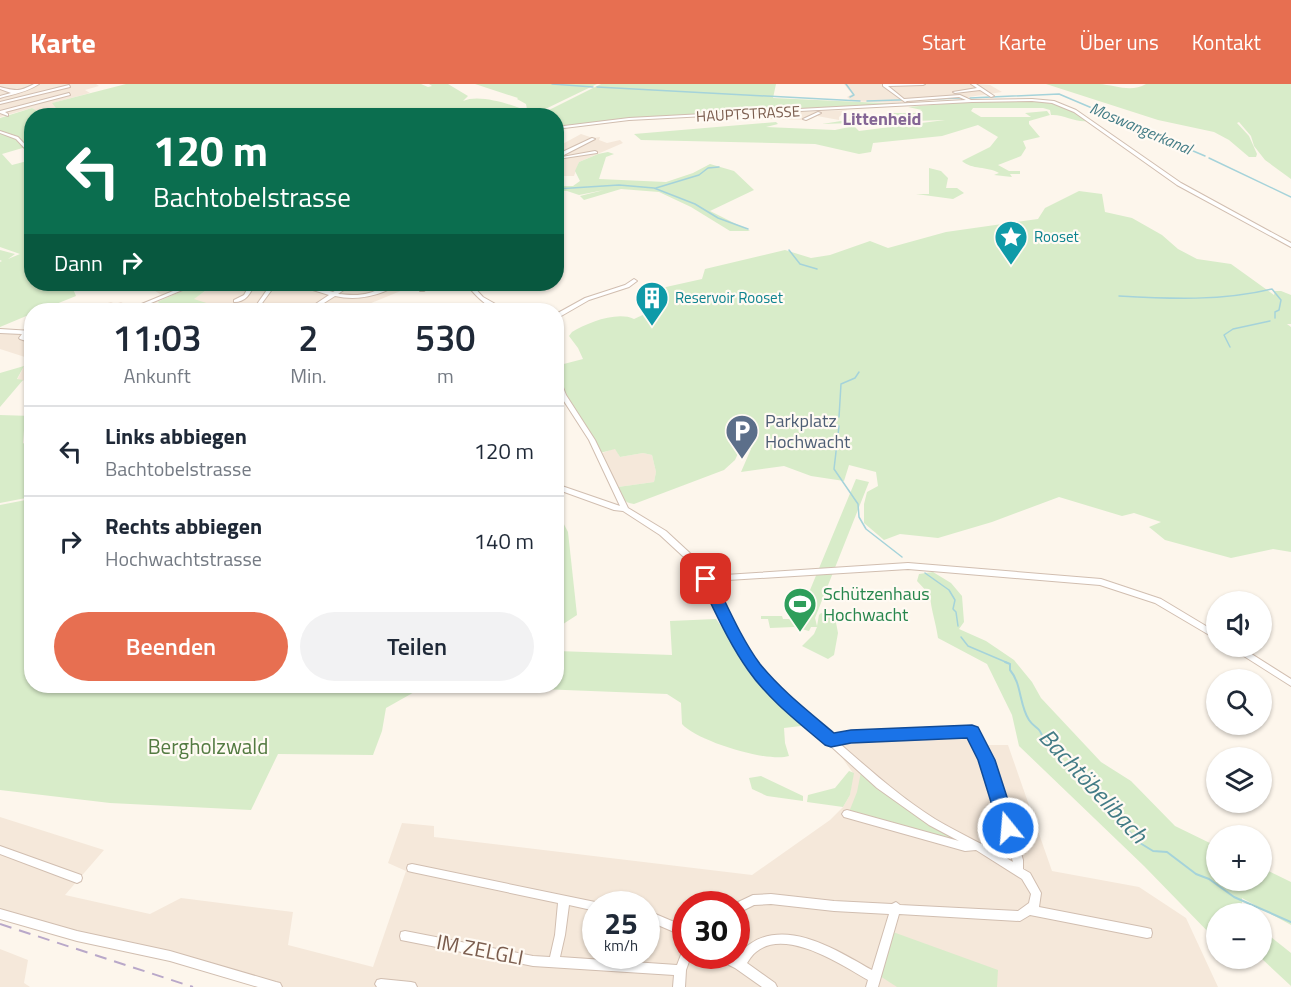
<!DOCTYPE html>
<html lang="de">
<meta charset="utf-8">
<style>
:root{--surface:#fff;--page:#f2f2f3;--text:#1f2937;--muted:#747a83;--line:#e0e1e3;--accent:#e76f51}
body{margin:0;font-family:"Titillium Web",sans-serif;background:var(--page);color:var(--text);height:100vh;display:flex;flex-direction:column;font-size:22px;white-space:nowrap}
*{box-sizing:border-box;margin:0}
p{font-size:20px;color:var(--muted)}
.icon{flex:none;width:33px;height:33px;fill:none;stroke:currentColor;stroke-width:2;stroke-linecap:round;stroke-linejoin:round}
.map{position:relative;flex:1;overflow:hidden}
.details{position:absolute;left:24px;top:219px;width:540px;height:390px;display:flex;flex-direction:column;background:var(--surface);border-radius:24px;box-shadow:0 2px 4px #0004}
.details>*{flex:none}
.banner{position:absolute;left:24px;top:24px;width:540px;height:183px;border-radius:24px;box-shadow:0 2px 4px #0004;background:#0b6e4f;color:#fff;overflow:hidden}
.fabs{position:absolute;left:1206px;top:507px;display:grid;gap:12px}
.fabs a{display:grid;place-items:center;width:66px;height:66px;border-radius:50%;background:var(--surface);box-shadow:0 2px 4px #0004;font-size:30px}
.speed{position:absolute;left:582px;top:807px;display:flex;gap:12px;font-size:30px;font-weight:700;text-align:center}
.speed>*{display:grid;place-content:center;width:78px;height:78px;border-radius:50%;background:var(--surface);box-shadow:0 2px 4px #0004;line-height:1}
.speed small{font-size:15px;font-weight:400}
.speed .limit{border:9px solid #d22;background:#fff;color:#111}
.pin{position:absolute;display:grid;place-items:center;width:51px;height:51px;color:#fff;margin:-26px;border-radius:12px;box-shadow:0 3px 9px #0006}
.me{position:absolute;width:66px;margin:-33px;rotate:343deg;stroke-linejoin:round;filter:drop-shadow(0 0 4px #0008)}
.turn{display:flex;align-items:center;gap:21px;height:126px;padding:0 30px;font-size:27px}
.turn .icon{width:78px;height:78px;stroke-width:2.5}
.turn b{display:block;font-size:42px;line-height:51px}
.then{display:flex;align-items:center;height:57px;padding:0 30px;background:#0003;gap:12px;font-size:22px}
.eta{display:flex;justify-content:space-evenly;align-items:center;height:102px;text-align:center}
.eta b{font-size:36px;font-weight:600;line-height:42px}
.cta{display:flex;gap:12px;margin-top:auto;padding:12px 30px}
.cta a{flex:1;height:69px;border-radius:36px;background:var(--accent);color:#fff;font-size:24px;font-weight:600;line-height:69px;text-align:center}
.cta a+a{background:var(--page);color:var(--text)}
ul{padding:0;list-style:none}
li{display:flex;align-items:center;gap:18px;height:90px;padding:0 30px;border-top:2px solid var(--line)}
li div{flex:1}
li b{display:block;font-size:22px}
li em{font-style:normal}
header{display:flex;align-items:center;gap:36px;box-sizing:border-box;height:84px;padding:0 30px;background:var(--accent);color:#fff}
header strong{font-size:28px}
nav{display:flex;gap:33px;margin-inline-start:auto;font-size:21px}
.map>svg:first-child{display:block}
</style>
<header>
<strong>Karte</strong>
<nav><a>Start</a><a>Karte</a><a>Über uns</a><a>Kontakt</a></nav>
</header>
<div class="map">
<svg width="1291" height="903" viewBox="0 0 1291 903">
<rect width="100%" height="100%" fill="#fdf6ec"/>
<g fill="#f5e8da" fill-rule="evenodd">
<path d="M0 0H96L99 2 85 6 90 9 53 19 60 28 45 31 32 24 0 33Z"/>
<path d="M844 0H977L990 1 1002 8 962 14 893 19 852 17 847 13 852 10Z"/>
<path d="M847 26 839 33V36L817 32 808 36 766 35 778 29Z"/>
<path d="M581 50 593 54 600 53 599 56 607 59 620 56 623 59 579 78 574 92H561L557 98V63Z"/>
<path d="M157 200H429L420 205 408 204 364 222 352 220 342 226H218L193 215 207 206 182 207 163 212 149 203Z"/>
<path d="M111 218 115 220 121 218 133 225 156 218 167 222 165 226H85Z"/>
<path d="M31 242V297L17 296 28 274 0 265V246L20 247Z"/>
<path d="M615 364 620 373 643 369 652 371 656 388 654 398 618 403 600 370Z"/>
<path d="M974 646 981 661H1008L1052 787 1139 803 1186 834 1218 903H257L159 872 0 834V733L104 766 65 811 150 830 181 814 293 828 288 861 373 883 406 787 388 779 402 739 434 742V753L752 791 830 736 843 723 850 711 853 689 835 664 830 652ZM596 820H646V872H596ZM686 820H736V872H686Z"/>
<path d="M0 865 28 876 24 899 30 903H0Z"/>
</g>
<g fill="#d8ecc9">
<path d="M126 0H421L428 3 432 2 429 0H448L468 12 463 17C478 10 507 19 522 25L504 30 506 32 442 31 455 23 440 32H32L31 71 26 63 2 70 12 81 31 76V142L24 147 31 150 32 200H71L76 212 41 226H32L31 230 0 243V178L2 177 0 176V166L15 170 8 175 20 170 0 163V34L32 24 45 31 59 28 52 19Z"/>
<path d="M475 0H597L535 30 527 25 526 20 517 15 518 14Z"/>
<path d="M601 0H776L773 14 904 20 899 22 625 35 557 43 556 32H537Z"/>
<path d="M1046 0C1063 0 1081 0 1099 0 1115 1 1131 9 1146 0H1291V95L1265 76 1254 62 1251 52 1239 38 1237 39 1249 52 1257 70 1256 73H1249L1229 56 1214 48 1158 36Z"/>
<path d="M1028 16 1067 22 1088 37C1075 39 1064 30 1051 31L1050 26 1043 24H973L971 27 981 33H1031L1025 29 1047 27 1050 31 1029 37V40L1040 53 1023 57 1026 64 1021 72 998 81 1009 87H1020V90H1010L1012 93 994 91 999 89C987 82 972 86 962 77L990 63 998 53 978 41 942 52 873 59 871 68 859 70 815 60 641 56 634 50 776 38 778 40 766 43 835 46 854 42 859 47 945 36 822 40 892 29H915L922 26 908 23 967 18Z"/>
<path d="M608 68 614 70 606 73 599 95 666 98 693 89 710 80 734 87 754 106 710 127 750 147H730L691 123 659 108 621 105 584 116 580 112 604 106 579 111 567 107H557V102H573L580 97 575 87 579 78 598 70Z"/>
<path d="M929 84 941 87 948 94 946 104H957L964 109 953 115 916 110H929Z"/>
<path d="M1079 107 1102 110 1105 128 1132 134 1162 151 1178 165 1197 175 1231 180 1274 211 1275 207H1281L1291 211V240H1287L1291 243V468L1273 465 1231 474 1165 456 1149 443 1161 438 1134 429 1122 432 1059 413 992 438 938 454 900 450 884 456 864 439V420L867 408 878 402 876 388 849 381 844 397 811 392 784 382 741 388 751 365 742 361 735 376 724 386 634 420C623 419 621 412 618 403L654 398 656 388 652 371 643 369 620 373 615 365 600 369C592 349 579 334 568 316 562 306 566 301 557 291L556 282 583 275 578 264 569 252 572 248C587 239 617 227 634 235L647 229 639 215 648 207 702 195 705 185 785 166 811 174 830 171 870 157 888 164 946 148 1038 135 1045 124Z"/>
<path d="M182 207H205L194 215 228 226H165L167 222 157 218Z"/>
<path d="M24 282 17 295 23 296 0 323V289Z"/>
<path d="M0 331 32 332 31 340 24 346 23 359 31 364V413L0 419Z"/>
<path d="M856 395 869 398 815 534 817 542 819 531 821 529 835 533 838 549 834 571 828 575 802 562 814 550 817 543H811L809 547 794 543 770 544 768 535H761V532H782L783 535H798Z"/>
<path d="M31 415 32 602H425L386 624 382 647 373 671 278 670 251 726 110 719 0 706V421Z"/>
<path d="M557 427 568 448 577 531 557 544Z"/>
<path d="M933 488 951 499 962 512 964 538 959 545 986 557 1014 576 1032 598 1041 614 1101 678 1131 697 1175 742 1216 762V796H1262V784L1291 798V841L1242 814V829L1216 830V856L1144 782 1019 662 1012 631 987 580 938 554C936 539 931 526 930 511L917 497 919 490Z"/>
<path d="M716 535 762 599 800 634 801 642 784 644 785 659 789 672C768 679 697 657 682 640L681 619 667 610 464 602H556L557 567 672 571 670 537Z"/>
<path d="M849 687 854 689 850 711 843 723 807 718 808 711 835 704Z"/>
<path d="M861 688 962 758 849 728 857 708Z"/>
<path d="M761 692 803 712V717L767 712 752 705 749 694Z"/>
<path d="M1262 846 1291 869V902L1261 874Z"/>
<path d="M893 848 998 886 997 903H897L880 892Z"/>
</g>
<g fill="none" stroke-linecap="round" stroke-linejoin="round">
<g stroke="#a5d3da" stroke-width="1.5">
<path d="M552 0 593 3"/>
<path d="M846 0 854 11 850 13"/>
<path d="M597 3 860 17"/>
<path d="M970 14 1059 10 1205 72"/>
<path d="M867 17 961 14"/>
<path d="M1209 74 1291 113"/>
<path d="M656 104 699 91 708 84 719 83"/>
<path d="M556 105 619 101 654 104 695 120 718 134 748 145"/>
<path d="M789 166 800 180 817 185"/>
<path d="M1119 212C1170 215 1223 217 1272 205L1281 216 1279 226 1275 228V234"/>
<path d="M1230 263 1224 251 1233 245 1270 237"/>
<path d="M839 333 841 300 855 294 859 288"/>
<path d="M839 342 834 385 858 420 859 433 866 445 902 473"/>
<path d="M925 489 949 506 955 516 953 525 956 528 958 542"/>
<path d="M961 553 968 562 1008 579"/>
</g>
<path stroke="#a5d3da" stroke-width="2" d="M1005 578 1010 580V586C1022 600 1019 621 1029 636 1035 645 1040 642 1043 655L1072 675 1087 703 1097 709 1101 718 1140 759 1153 767 1167 768 1196 790 1209 795 1234 813 1291 838"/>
<g stroke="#d1beb0" stroke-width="2">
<g id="minor">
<path d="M34 0H39C27 8 14 10 0 14V12L11 9 0 5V3C16 7 19 8 34 0Z"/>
<path d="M883 0H925L923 1 888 2 904 15 960 11 971 16 1032 15 1054 17 1076 26 1181 99 1291 159V163L1177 101 1074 28 1052 19 1032 17 972 18 629 36 556 45V43L629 34 966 16 959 13 907 17 905 18 883 2Z"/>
<path d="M971 0H976L994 12 991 13 980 6 955 9 953 8 977 4Z"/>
<path d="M69 1 70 3 0 20V18Z"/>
<path d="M69 9 70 11 5 28 8 30V32L0 29V27Z"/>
<path d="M818 28 821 29 806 36 803 35Z"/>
<path d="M0 47 18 53 32 68V72L16 55 0 49Z"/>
<path d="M592 54 595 55 558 74 562 76 556 85 558 76 556 71Z"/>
<path d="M595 67 597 68V69L564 74 562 73Z"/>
<path d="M634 195 637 197 629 203 589 216 556 235V230L585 214 625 201Z"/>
<path d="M190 200H197L134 226H127Z"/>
<path d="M250 200H255C250 210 246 218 234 218V216L244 211Z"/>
<path d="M271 200H276L257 226H253Z"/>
<path d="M300 200H304L333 208 346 200H351V201L338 210C349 211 359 212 369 209 379 206 389 199 399 200 380 212 357 217 335 212L313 226H308V225L329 211 300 202Z"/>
<path d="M428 200H434L424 207H420V205Z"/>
<path d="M466 200H471L483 213 506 226C490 228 476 212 466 200Z"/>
<path d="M0 245 32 247V251L28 250 26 253 32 255V259L20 255 19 254 22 250 0 249Z"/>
<path d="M556 291 559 293 566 311 595 356 628 424 666 447 692 471 709 492 908 479 1101 495 1161 515 1216 548V555L1155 519 1100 501 908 485 712 497 731 537 757 580 776 603 833 653 851 649 972 643 975 644 992 676 1023 776V785L1030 789 1041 809 1039 823 1147 844 1151 845 1152 849 1151 853 1147 854 1030 831 1020 837 899 830 878 903H866L868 896C842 881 785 843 756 868 752 871 749 876 747 879L775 899 777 903H762L735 884 719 876 718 872H733L737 874C741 869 745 863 750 860 788 834 838 867 872 886L889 830 834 827 771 820 754 821 736 830V820H734L753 811 771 810 834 817 892 820 896 818 900 821 1018 827 1029 819 1031 810 1022 795 976 766 965 767 844 733 842 730 844 727 847 726 959 757 929 741 877 704 770 607 751 584 723 537 704 496 686 475 660 451 623 427 614 426 556 405V400L620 422 589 356 560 311 556 302ZM969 651 982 676 1013 778C988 762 960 750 935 735 900 713 870 686 839 659L851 657Z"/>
<path d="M1228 562H1239L1291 595V602Z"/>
<path d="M0 762 81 791 82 794 81 797 77 799 0 770Z"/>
<path d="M412 780 600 819 601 820H596V827L569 821 565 851 560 873 677 881 682 868 686 867V872H691L686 886 685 903H673L674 891 533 882 401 856 400 852 401 848 405 847 533 872 550 873 555 851 558 819 412 788 408 787 407 784 408 781Z"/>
<path d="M0 825 77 847 170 867 276 898 280 899 282 903H258L170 877 77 857 0 835Z"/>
<path d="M646 826 686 843V853L646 836Z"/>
<path d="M381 895 411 898 415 899 417 903H377L375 900 377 896Z"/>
</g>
</g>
<use href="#minor" fill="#fff" fill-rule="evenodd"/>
<path stroke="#b9a8c9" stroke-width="2" stroke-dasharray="12 8" stroke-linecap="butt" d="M0 840 193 903"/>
</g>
<path fill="#1a73e8" stroke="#114b97" stroke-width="1.5" d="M706 490 714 495C728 523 741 554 760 580 781 606 808 627 834 649L851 646 972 641 978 643 995 676 1017 744 1014 750 1008 752 1001 750 999 744 978 676 967 654 851 659 831 663 825 661C798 638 768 615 748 586 728 558 714 525 699 495Z"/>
<defs>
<g id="sight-pin" transform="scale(1.725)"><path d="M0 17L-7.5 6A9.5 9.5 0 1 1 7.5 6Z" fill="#0f9aa8" stroke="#fffaf3"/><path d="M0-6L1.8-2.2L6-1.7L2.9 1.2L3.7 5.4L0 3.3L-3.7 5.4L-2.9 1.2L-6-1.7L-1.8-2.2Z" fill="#fff"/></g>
<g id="building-pin" transform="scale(1.725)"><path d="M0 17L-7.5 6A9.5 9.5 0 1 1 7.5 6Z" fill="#0f9aa8" stroke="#fffaf3"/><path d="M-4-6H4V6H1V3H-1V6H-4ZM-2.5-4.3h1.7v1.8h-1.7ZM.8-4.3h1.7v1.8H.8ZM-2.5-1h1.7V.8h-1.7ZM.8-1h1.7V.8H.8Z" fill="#fff"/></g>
<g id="parking-pin" transform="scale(1.725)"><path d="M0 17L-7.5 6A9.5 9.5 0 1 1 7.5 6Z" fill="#5c6f8a" stroke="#fffaf3"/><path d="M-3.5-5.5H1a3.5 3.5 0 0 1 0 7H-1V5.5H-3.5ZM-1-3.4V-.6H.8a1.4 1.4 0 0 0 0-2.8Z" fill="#fff"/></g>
<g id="stadium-pin" transform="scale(1.725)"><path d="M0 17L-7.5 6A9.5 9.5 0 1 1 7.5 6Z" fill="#2e9e5b" stroke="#fffaf3"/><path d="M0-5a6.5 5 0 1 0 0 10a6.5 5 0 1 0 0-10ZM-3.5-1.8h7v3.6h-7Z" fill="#fff"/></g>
</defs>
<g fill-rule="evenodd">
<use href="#sight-pin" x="1011" y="153"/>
<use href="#building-pin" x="652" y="214"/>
<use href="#parking-pin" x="742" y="347"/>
<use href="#stadium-pin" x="800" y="520"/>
</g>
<g text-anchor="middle" stroke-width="4.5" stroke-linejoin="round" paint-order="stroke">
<g font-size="15" fill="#7a5c4d" stroke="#fffaf3">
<text transform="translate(748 30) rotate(-3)" y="5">HAUPTSTRASSE</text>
</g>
<g font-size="15" fill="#0d838f" stroke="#fffaf3" text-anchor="start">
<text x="1034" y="158">Rooset</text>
<text x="675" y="219">Reservoir Rooset</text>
</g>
<g font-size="16" font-style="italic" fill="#437c86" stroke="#fffaf3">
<text transform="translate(1141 44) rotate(23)" y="6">Moswangerkanal</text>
</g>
<g font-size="18" font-weight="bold" fill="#846695" stroke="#fffaf3">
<text x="882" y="41">Littenheid</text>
</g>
<g font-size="18" fill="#4e5e75" stroke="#fffaf3" text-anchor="start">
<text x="765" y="343">Parkplatz<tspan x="765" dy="21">Hochwacht</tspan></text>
</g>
<g font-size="18" fill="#27864d" stroke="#fffaf3" text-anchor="start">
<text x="823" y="516">Schützenhaus<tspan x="823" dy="21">Hochwacht</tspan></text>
</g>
<g font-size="21" fill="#537a41" stroke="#fffaf3">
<text x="208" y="670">Bergholzwald</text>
</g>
<g font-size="21" fill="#7a5c4d" stroke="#fffaf3">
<text transform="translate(480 866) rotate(11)" y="7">IM ZELGLI</text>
</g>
<g font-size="24" font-style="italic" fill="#437c86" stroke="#fffaf3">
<text transform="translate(1093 702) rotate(47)" y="8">Bachtöbelibach</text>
</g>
</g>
</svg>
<div class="fabs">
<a><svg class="icon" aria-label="sound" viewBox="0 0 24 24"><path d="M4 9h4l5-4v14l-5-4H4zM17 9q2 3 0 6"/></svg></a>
<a><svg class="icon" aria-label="search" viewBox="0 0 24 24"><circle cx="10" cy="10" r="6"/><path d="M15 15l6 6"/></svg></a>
<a><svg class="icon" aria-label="layers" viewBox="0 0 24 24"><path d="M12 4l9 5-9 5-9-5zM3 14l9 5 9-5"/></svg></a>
<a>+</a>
<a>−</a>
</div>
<div class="speed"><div>25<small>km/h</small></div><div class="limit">30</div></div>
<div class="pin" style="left:706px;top:495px;background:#d93025"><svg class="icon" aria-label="arrive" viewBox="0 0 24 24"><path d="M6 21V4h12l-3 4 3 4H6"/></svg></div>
<svg class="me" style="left:1008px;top:744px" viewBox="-20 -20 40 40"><circle r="17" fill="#1a73e8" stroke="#fff" stroke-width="3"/><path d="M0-11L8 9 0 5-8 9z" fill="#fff"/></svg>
<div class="banner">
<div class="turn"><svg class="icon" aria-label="left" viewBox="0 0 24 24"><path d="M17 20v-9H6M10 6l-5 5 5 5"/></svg><div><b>120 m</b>Bachtobelstrasse</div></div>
<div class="then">Dann<svg class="icon" aria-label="right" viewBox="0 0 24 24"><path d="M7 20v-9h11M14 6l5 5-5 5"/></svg></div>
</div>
<section class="details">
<div class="eta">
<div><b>11:03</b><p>Ankunft</p></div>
<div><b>2</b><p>Min.</p></div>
<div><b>530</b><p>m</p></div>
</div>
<ul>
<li><svg class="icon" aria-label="left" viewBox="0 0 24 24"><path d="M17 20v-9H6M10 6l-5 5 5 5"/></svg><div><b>Links abbiegen</b><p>Bachtobelstrasse</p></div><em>120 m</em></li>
<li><svg class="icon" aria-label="right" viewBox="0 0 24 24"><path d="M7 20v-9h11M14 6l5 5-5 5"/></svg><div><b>Rechts abbiegen</b><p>Hochwachtstrasse</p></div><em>140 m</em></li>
</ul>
<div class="cta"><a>Beenden</a><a>Teilen</a></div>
</section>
</div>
